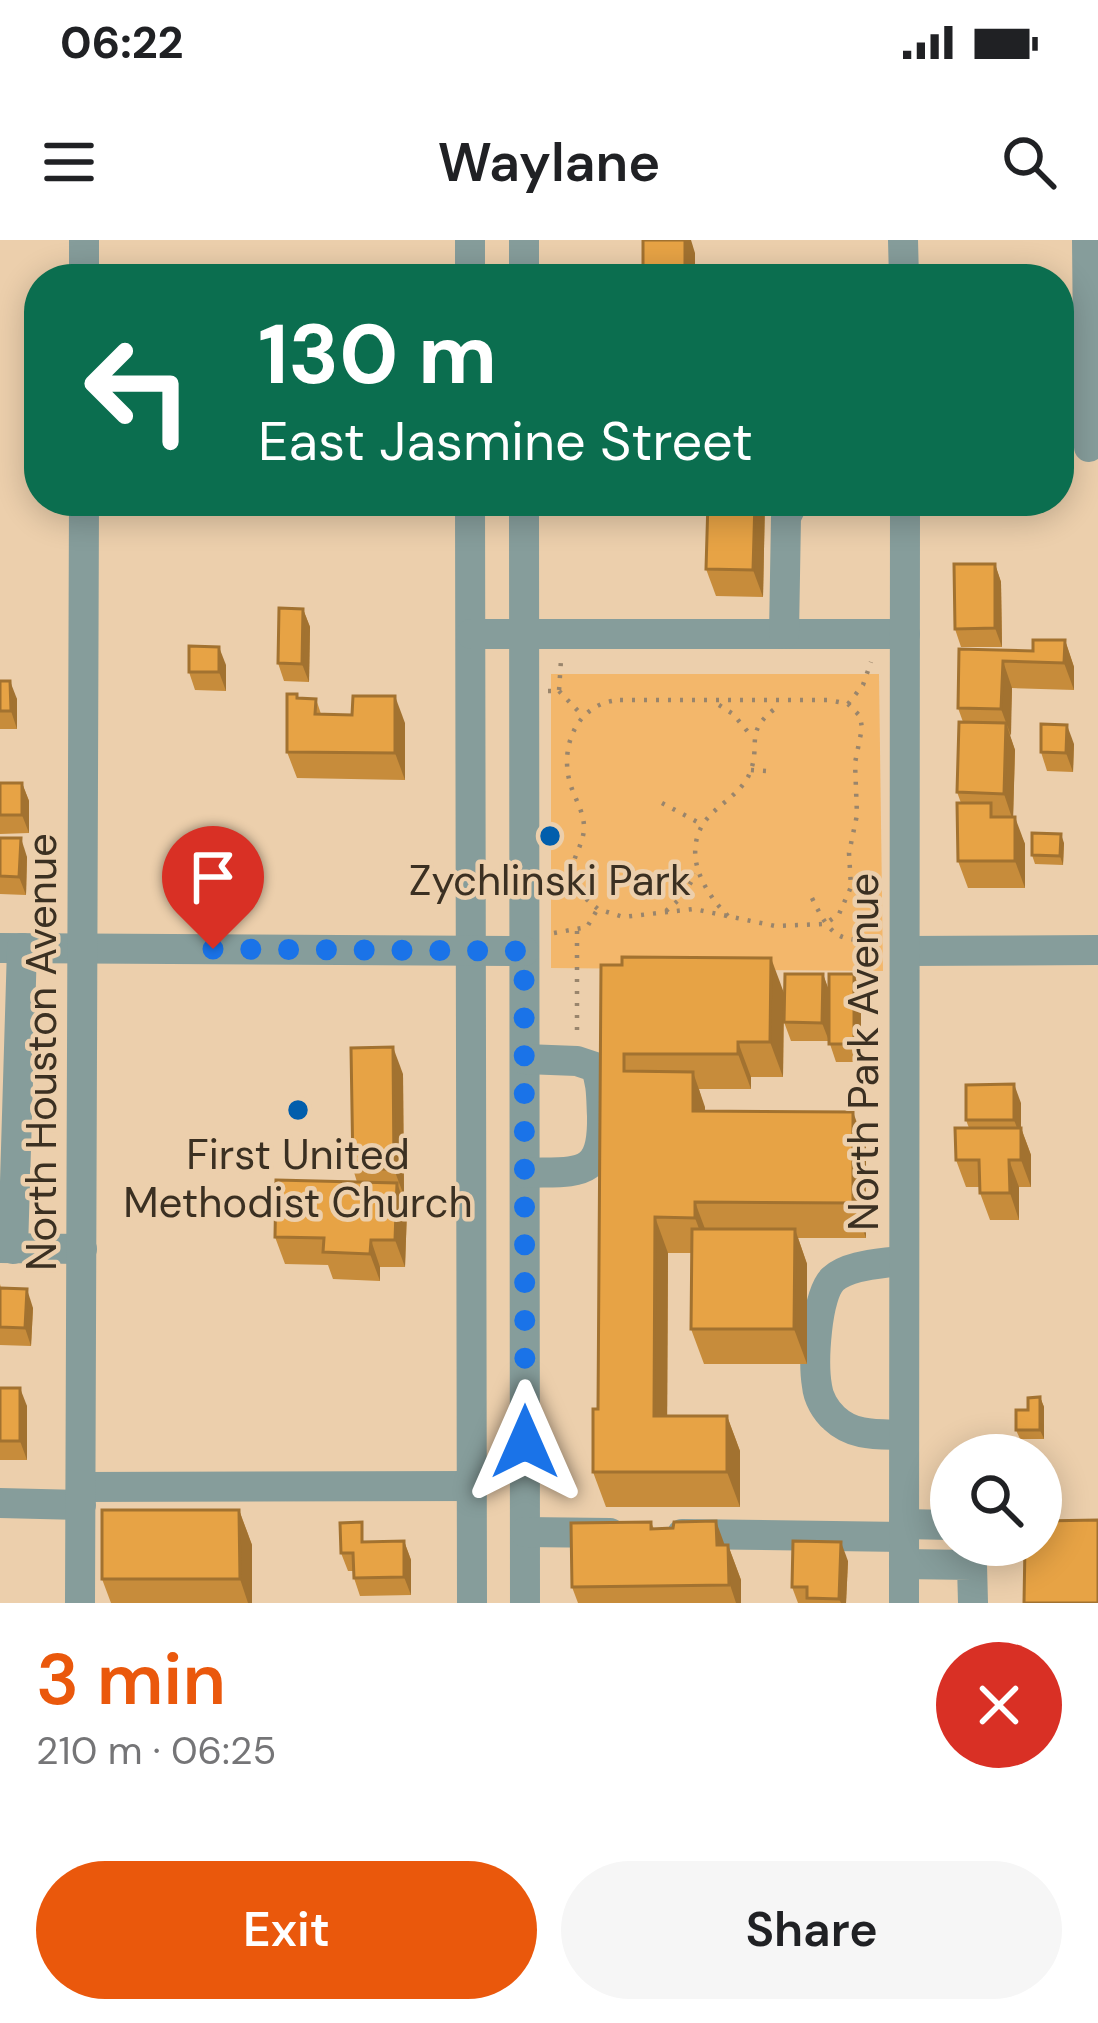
<!DOCTYPE html>
<meta charset="utf-8">
<style>
:root{--surface:#fff;--page:#f6f6f6;--text:#202124;--muted:#757577;--accent:#ea580c}
body{margin:0;font-family:"DM Sans",sans-serif;background:var(--page);color:var(--text);height:100vh;display:flex;flex-direction:column;font-size:45px;white-space:nowrap}
*{box-sizing:border-box;margin:0}
p{font-size:39px;color:var(--muted)}
.icon{flex:none;width:66px;height:66px;fill:none;stroke:currentColor;stroke-width:2;stroke-linecap:round;stroke-linejoin:round}
.map{position:relative;height:1363px;overflow:hidden}
.drawer{display:flex;flex-direction:column;background:var(--surface);flex:1}
.drawer>*{flex:none}
.top-card{position:absolute;left:24px;top:24px;width:1050px;height:252px;border-radius:48px;box-shadow:0 6px 30px #0003;background:#0b6e4f;color:#fff;overflow:hidden}
.fabs{position:absolute;left:930px;top:1194px;display:grid;gap:24px}
.fabs a{display:grid;place-items:center;width:132px;height:132px;border-radius:50%;background:var(--surface);box-shadow:0 6px 30px #0003;font-size:60px}
.pin{position:absolute;display:grid;place-items:center;width:102px;height:102px;color:#fff;margin:-123px -51px;border-radius:50% 50% 50% 0;rotate:-45deg;box-shadow:0 0 12px #0007}
.pin .icon{rotate:45deg}
.me{position:absolute;width:132px;margin:-66px;rotate:0deg;stroke-linejoin:round;filter:drop-shadow(0 0 9px #0008)}
.turn{display:flex;align-items:center;gap:42px;height:252px;padding:0 36px;font-size:54px}
.turn .icon{width:156px;height:156px;stroke-width:2.5}
.turn b{display:block;font-size:84px;line-height:102px}
.round{display:grid;place-items:center;flex:none;width:126px;height:126px;border-radius:63px;background:var(--page)}
.head{display:flex;align-items:center;justify-content:space-between;height:204px;padding:0 36px}
h1{font-size:72px;font-weight:600;line-height:90px;color:var(--accent)}
.button{display:flex;gap:24px;margin-top:auto;padding:24px 36px}
.button a{flex:1;height:138px;border-radius:72px;background:var(--accent);color:#fff;font-size:48px;font-weight:600;line-height:138px;text-align:center}
.button a+a{background:var(--page);color:var(--text)}
.status{display:flex;justify-content:space-between;align-items:center;height:84px;padding:0 60px;background:var(--surface);direction:ltr}
.status svg{height:33px;fill:currentColor}
header{display:flex;justify-content:space-between;align-items:center;height:156px;padding:0 36px;background:var(--surface);font-size:54px;font-weight:600}
.map>svg:first-child{display:block}
</style>
<div class="status"><b>06:22</b><svg viewBox="0 0 49 12"><path d="M0 12V9h3v3zM5 12V6h3v6zM10 12V3h3v9zM15 12V0h3v12zM26 1h20v11H26zM47 4h2v5h-2z"/></svg></div>
<header><svg class="icon" aria-label="menu" viewBox="0 0 24 24"><path d="M4 6h16M4 12h16M4 18h16"/></svg>Waylane<svg class="icon" aria-label="search" viewBox="0 0 24 24"><circle cx="10" cy="10" r="6"/><path d="M15 15l6 6"/></svg></header>
<div class="map">
<svg width="1098" height="1363" viewBox="0 0 1098 1363">
<rect width="100%" height="100%" fill="#eccfac"/>
<path fill="#f3b76b" d="M551 434H879L883 731 551 728Z"/>
<g fill="none" stroke-linecap="round" stroke-linejoin="round">
<g stroke="#99856c" stroke-width="4.5" stroke-dasharray="3 9" stroke-linecap="butt">
<path d="M548 451H559L561 420"/>
<path d="M559 451 580 473"/>
<path d="M620 460H829L848 464 860 476 862 488 855 523 857 575 849 613 851 647 839 674 825 684 775 686 694 669 623 677 598 669 585 658 571 632C573 617 584 603 584 587 584 572 574 557 570 543 559 504 579 462 620 460Z"/>
<path d="M848 464 863 445 871 422"/>
<path d="M719 465 733 474 753 498"/>
<path d="M751 530 766 531"/>
<path d="M662 563 703 585"/>
<path d="M812 658C830 695 838 704 880 698"/>
<path d="M666 671 682 657 696 634"/>
<path d="M728 676C705 653 683 617 703 584 715 566 737 557 748 537 764 503 740 493 780 465"/>
<path d="M577 691V797"/>
<path d="M554 693 587 687 597 670"/>
</g>
<g stroke="#869d9b" stroke-width="30">
<path d="M84 0V39"/>
<path d="M470 0V39"/>
<path d="M524 0V39"/>
<path d="M903 0 904 39"/>
<path d="M1087 0 1089 207"/>
<path d="M470 261 472 1363"/>
<path d="M524 261 525 1363"/>
<path d="M471 394H905"/>
<path d="M784 394 786 277 794 261"/>
<path d="M0 708 524 711"/>
<path d="M905 711 1098 710"/>
<path d="M525 819 577 821 595 827C602 843 601 858 602 876 603 939 579 931 525 933"/>
<path d="M0 1008 82 1009"/>
<path d="M13 1009 22 708"/>
<path d="M904 1195C879 1194 854 1197 834 1178 826 1171 818 1158 817 1146 813 1123 816 1055 833 1039 850 1024 883 1024 904 1020"/>
<path d="M81 1247 472 1246"/>
<path d="M0 1263 81 1265"/>
<path d="M904 1284 951 1285"/>
<path d="M525 1292 610 1293"/>
<path d="M682 1294 904 1297"/>
<path d="M904 1324 972 1325 973 1363"/>
<path d="M80 1363 84 261"/>
<path d="M904 1363 905 261"/>
</g>
</g>
<g fill="#c78c3b">
<path d="M765 261 763 357 716 356 706 329Z"/>
<path d="M995 324 1001 342 1002 407H961L955 389Z"/>
<path d="M303 369 310 387 309 442 284 441 278 423Z"/>
<path d="M1065 400 1074 427V450L1012 448 1010 496 1015 510 1013 577 1025 604V648H968L958 621 961 563 957 552 963 482 958 468 959 409 1033 411Z"/>
<path d="M226 425V451L195 450 189 432Z"/>
<path d="M0 441 17 459V489H0Z"/>
<path d="M299 458 316 459 321 474 405 483V540L297 538 287 512Z"/>
<path d="M1074 504 1073 532 1047 531 1041 512Z"/>
<path d="M0 543H22L29 561V593L0 594Z"/>
<path d="M0 598 27 617 26 655 0 654Z"/>
<path d="M1064 603 1063 625 1035 624 1032 615Z"/>
<path d="M601 725 784 753 783 837H751V849H699L705 871 866 907V998H798L807 1024V1124H704L691 1089 692 1013H668L667 1176H727L740 1211V1267H606L593 1232 598 1169Z"/>
<path d="M823 734 829 752 854 734 861 753V822H836L829 801H791L784 782Z"/>
<path d="M403 834 404 956H402L407 970 405 1027H380V1041L333 1039 328 1025 285 1024 275 997 357 942 353 929Z"/>
<path d="M1021 863V888L1031 915V947H1019V980H990L980 953V947H966L956 920 969 888 966 880Z"/>
<path d="M0 1044 1 1048 33 1068 31 1106 0 1105Z"/>
<path d="M0 1148 27 1166V1220H0Z"/>
<path d="M1040 1157 1044 1167V1199H1020L1016 1190 1028 1170Z"/>
<path d="M239 1270 252 1305V1363H111L102 1339Z"/>
<path d="M651 1282 654 1289 728 1305 741 1340V1363H578L572 1347Z"/>
<path d="M404 1301 411 1320V1355L360 1356 354 1338V1331H348L341 1313 368 1302Z"/>
<path d="M848 1321 846 1363H798L792 1347Z"/>
</g>
<g fill="#a27230">
<path d="M685 0H691L695 13V39H685Z"/>
<path d="M755 261H765L763 357 753 330Z"/>
<path d="M995 324 1001 342 1002 407 995 388Z"/>
<path d="M303 369 310 387 309 442 302 424Z"/>
<path d="M1065 400 1074 427V450L1064 423Z"/>
<path d="M219 407 226 425V451L219 432Z"/>
<path d="M1003 421 1012 448 1011 496 1001 469Z"/>
<path d="M10 441 17 459V489L11 471Z"/>
<path d="M395 456 405 483V540L395 513Z"/>
<path d="M1006 483 1015 510 1013 581 1004 554Z"/>
<path d="M1067 485 1074 504 1073 532 1066 513Z"/>
<path d="M22 543 29 561V593L22 575Z"/>
<path d="M1015 577 1025 604V648L1015 621Z"/>
<path d="M1061 594 1064 603 1063 625 1060 616Z"/>
<path d="M21 598 27 617 26 655 19 637Z"/>
<path d="M771 718 784 753 783 837 770 802Z"/>
<path d="M823 734 830 753 829 801 822 783Z"/>
<path d="M854 734 861 753V822L854 804Z"/>
<path d="M738 802 751 837V849L738 814Z"/>
<path d="M393 807 403 834 404 956 394 929Z"/>
<path d="M693 832 705 867V906L693 871Z"/>
<path d="M1014 844 1021 863V898L1014 880Z"/>
<path d="M853 872 866 907V998L853 963Z"/>
<path d="M1021 888 1031 915V947L1021 920Z"/>
<path d="M1009 920 1019 947V980L1010 953Z"/>
<path d="M397 943 407 970 405 1027 395 1000Z"/>
<path d="M695 962 708 997V1013L695 978Z"/>
<path d="M655 977 668 1013 667 1211 654 1176Z"/>
<path d="M795 989 807 1024V1124L794 1089Z"/>
<path d="M371 1000 380 1027V1041L370 1014Z"/>
<path d="M27 1049 33 1068 31 1106 25 1088Z"/>
<path d="M20 1148 27 1166V1220L20 1201Z"/>
<path d="M1040 1157 1044 1167V1199L1040 1190Z"/>
<path d="M727 1176 740 1211V1267L727 1232Z"/>
<path d="M239 1270 252 1305V1363H248L240 1339Z"/>
<path d="M716 1281 728 1314V1305L741 1340V1363H736L717 1305Z"/>
<path d="M404 1301 411 1320V1355L404 1337Z"/>
<path d="M841 1302 848 1321 846 1363H841L839 1359Z"/>
</g>
<g fill="#e7a345" stroke="#a27230" stroke-width="3">
<path d="M643 0H685V39H544V32H643Z"/>
<path d="M708 261H755L753 330 706 329Z"/>
<path d="M954 324H995V388L955 389Z"/>
<path d="M279 368 303 369 302 424 278 423Z"/>
<path d="M1033 400H1065L1064 423 1003 421 1001 469 958 468 959 409 1033 411Z"/>
<path d="M189 406 219 407V432H189Z"/>
<path d="M0 441H10L11 471H0Z"/>
<path d="M287 454H297V458L316 459 315 474 352 475 353 456H395V513L287 512Z"/>
<path d="M959 482 1006 483 1004 554 957 552Z"/>
<path d="M1041 484 1067 485 1066 513 1041 512Z"/>
<rect x="0" y="543" width="22" height="32"/>
<path d="M957 563H991V577H1015V621H958Z"/>
<path d="M1032 593 1061 594 1060 616 1032 615Z"/>
<path d="M0 598H21L19 637 0 636Z"/>
<path d="M622 717 771 718 770 802H738V814H624V831L693 832V871L853 872V963L695 962V978L655 977 654 1176H727V1232H593V1169H598L601 725H622Z"/>
<path d="M785 734H823L822 783 784 782Z"/>
<rect x="829" y="734" width="25" height="70"/>
<path d="M393 807 394 929H353L351 808Z"/>
<path d="M1014 844V880H966V845Z"/>
<path d="M955 888H1021V920H1009L1010 953H980L979 920H956Z"/>
<path d="M276 940 397 943 395 1000H371L370 1014 323 1012 324 998 275 997Z"/>
<path d="M692 989H795L794 1089H691Z"/>
<path d="M0 1048 27 1049 25 1088 0 1087Z"/>
<rect x="0" y="1148" width="20" height="53"/>
<path d="M1040 1157V1190H1016V1170H1028V1158Z"/>
<path d="M974 1211 1020 1213V1215H974Z"/>
<path d="M102 1270H239L240 1339H102Z"/>
<path d="M1098 1280V1363H1024L1025 1305H1041V1281Z"/>
<path d="M716 1281 717 1305H728L729 1345 572 1347 571 1283 651 1282V1289L673 1288 674 1282Z"/>
<path d="M362 1282V1302L404 1301V1337L354 1338 353 1313H341L340 1283Z"/>
<path d="M793 1301 841 1302 839 1359 807 1358V1347H792Z"/>
</g>
<g fill="none" stroke-linecap="round" stroke-linejoin="round">
<path stroke="#1a73e8" stroke-width="21" stroke-dasharray="0 37.8" d="M213 709 524 711 525 1202"/>
</g>
<g fill="#015eac" stroke="#eccfac" stroke-width="4.5">
<circle cx="550" cy="596" r="12"/>
<circle cx="298" cy="870" r="12"/>
</g>
<g text-anchor="middle" stroke-width="9" stroke-linejoin="round" paint-order="stroke">
<g font-size="42" fill="#3b3022" stroke="#eccfac">
<text x="550" y="655">Zychlinski Park</text>
<text x="298" y="929">First United<tspan x="298" dy="48">Methodist Church</tspan></text>
</g>
<g font-size="42" fill="#3b3022" stroke="#eccfac">
<text transform="translate(41 812) rotate(-90)" y="15">North Houston Avenue</text>
<text transform="translate(863 812) rotate(-90)" y="15">North Park Avenue</text>
</g>
</g>
</svg>
<div class="fabs">
<a><svg class="icon" aria-label="search" viewBox="0 0 24 24"><circle cx="10" cy="10" r="6"/><path d="M15 15l6 6"/></svg></a>
</div>
<div class="pin" style="left:213px;top:709px;background:#d93025"><svg class="icon" aria-label="arrive" viewBox="0 0 24 24"><path d="M6 21V4h12l-3 4 3 4H6"/></svg></div>
<svg class="me" style="left:525px;top:1202px" viewBox="-20 -20 40 40"><path d="M0-17L14 15 0 8-14 15z" fill="#1a73e8" stroke="#fff" stroke-width="4"/></svg>
<div class="top-card">
<div class="turn"><svg class="icon" aria-label="left" viewBox="0 0 24 24"><path d="M17 20v-9H6M10 6l-5 5 5 5"/></svg><div><b>130 m</b>East Jasmine Street</div></div>
</div>
</div>
<section class="drawer">
<div class="head"><div><h1>3 min</h1><p>210 m · 06:25</p></div><a class="round" style="background:#d93025;color:#fff"><svg class="icon" aria-label="close" viewBox="0 0 24 24"><path d="M6 6l12 12M18 6L6 18"/></svg></a></div>
<div class="button"><a>Exit</a><a>Share</a></div>
</section>
